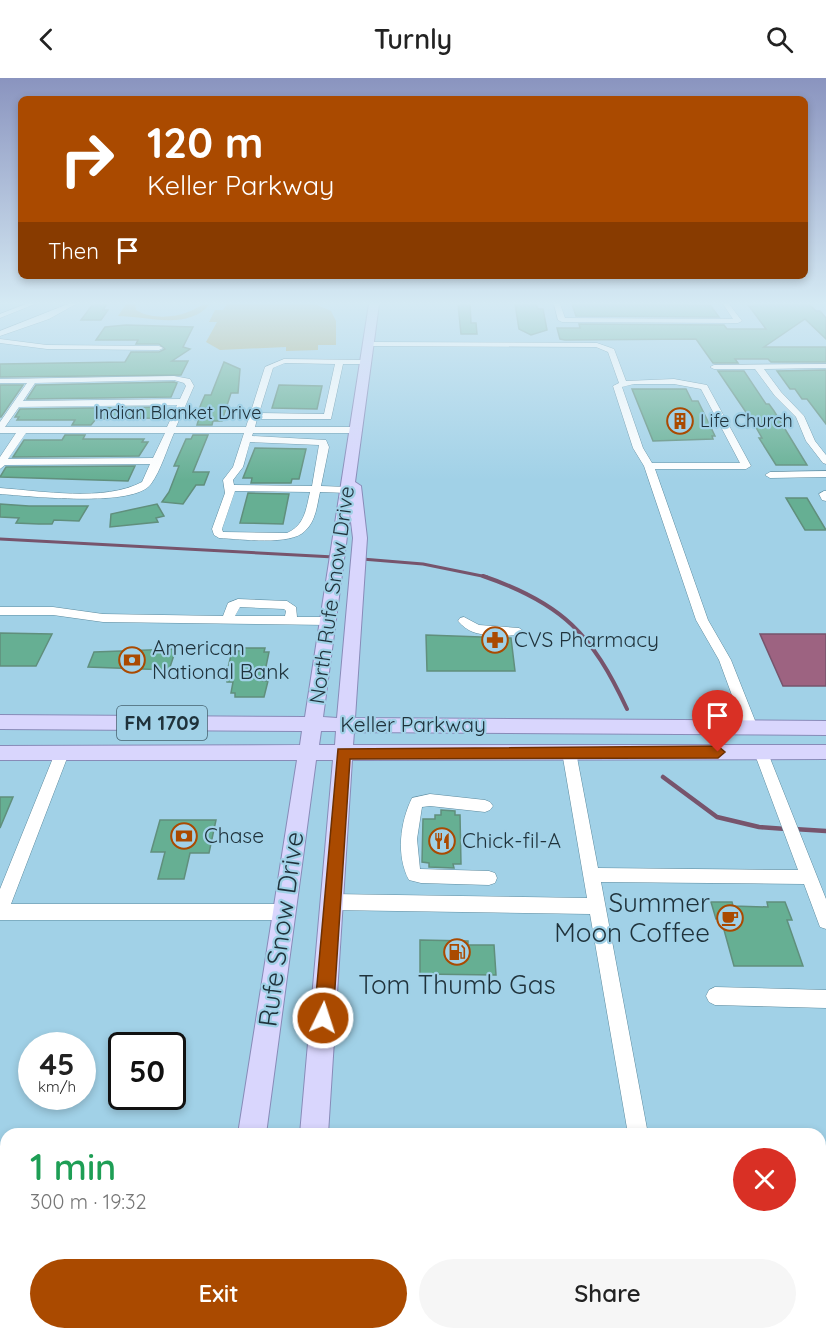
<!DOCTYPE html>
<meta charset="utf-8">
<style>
:root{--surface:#fff;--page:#f6f6f6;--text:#222;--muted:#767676;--accent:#aa4a00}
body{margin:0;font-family:Quicksand,sans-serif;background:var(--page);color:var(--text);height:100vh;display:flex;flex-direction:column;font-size:22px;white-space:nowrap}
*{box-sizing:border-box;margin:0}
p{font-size:20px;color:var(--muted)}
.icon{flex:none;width:33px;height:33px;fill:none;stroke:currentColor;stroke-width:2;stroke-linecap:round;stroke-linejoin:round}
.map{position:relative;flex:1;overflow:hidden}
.drawer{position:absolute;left:0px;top:1050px;width:826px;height:212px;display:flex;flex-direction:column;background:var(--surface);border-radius:18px 18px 0 0;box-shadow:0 3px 9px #0003}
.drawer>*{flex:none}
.banner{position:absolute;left:18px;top:18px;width:790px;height:183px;border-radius:9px;box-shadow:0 3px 9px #0003;background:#aa4a00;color:#fff;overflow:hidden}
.speed{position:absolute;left:18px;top:954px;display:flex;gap:12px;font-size:30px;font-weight:700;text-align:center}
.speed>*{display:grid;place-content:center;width:78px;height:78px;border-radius:50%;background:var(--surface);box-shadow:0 3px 9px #0003;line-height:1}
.speed small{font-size:15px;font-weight:400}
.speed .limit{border:3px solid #111;border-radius:9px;background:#fff;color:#111}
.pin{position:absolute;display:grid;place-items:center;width:51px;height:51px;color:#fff;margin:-62px -26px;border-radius:50% 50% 50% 0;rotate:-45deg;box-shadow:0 0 6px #0007}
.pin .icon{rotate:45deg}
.me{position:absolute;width:66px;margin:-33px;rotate:4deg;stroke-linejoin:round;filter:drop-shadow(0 0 4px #0008)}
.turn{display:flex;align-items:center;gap:21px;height:126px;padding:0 30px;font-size:27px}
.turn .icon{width:78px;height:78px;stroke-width:2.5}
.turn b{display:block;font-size:42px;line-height:51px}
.then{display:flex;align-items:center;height:57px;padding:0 30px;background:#0003;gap:12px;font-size:22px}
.round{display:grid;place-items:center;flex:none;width:63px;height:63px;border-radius:32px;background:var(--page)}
.headline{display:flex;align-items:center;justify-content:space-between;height:102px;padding:0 30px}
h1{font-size:36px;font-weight:600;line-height:45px;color:#1e9e55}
.primary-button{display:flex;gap:12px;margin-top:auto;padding:12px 30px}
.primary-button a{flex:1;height:69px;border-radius:36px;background:var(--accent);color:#fff;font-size:24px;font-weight:600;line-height:69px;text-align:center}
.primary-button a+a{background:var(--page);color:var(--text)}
header{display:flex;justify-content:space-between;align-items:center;height:78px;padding:0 30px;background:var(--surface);font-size:27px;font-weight:600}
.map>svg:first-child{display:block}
</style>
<header><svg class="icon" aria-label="back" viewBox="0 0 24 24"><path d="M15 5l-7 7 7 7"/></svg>Turnly<svg class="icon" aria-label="search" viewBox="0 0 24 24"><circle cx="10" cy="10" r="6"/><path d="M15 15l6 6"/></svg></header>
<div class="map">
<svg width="826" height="1261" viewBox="0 0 826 1261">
<rect width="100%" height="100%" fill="#a1d1e7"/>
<g fill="#aead7a">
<path d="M126 226H135L136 232C150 241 173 240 188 234 197 231 200 226 210 226 188 253 146 238 118 238Z"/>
<path d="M227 226H315L331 233 336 243V267H318V272L286 273V269L220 272 206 264 217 244H209L215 232H223Z"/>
</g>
<path fill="#9d6381" stroke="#77546c" stroke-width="1.5" d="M760 556H826V608H783Z"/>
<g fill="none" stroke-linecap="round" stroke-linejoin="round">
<g stroke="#77546c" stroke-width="3">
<path d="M0 461 334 479"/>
<path d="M362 481 423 486 487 499"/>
</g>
<path stroke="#77546c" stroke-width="4" d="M483 498C562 525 592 556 627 631"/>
<g stroke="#77546c" stroke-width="4.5">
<path d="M663 699 717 739 759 749 786 751"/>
<path d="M794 751 826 753"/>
</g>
</g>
<g fill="#66af93" stroke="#608f7c" stroke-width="1.5">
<path d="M93 226H107L103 232H108L101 242H81Z"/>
<path d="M458 226H470L471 245H476L477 256H461Z"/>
<path d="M515 226H536L538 231H543L547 252 531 257 519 251Z"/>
<path d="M572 226 710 227 719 239 576 238Z"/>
<path d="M752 226H809L816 233H820L826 240V261L805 241 764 269H826V284H771L768 281H735L738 285H713L696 261 565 262 560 261 557 250H580L579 246 724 247 727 251H766L749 228H754Z"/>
<path d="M126 247 193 249 183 269 190 271 172 283H188L181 297 0 299V286L125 284 131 274H159L165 271 159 266H136L138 262H96L105 249Z"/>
<path d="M224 284 240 291 238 315H231L222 343H213L212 347H197L199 340H196L201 326 205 317H211Z"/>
<path d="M826 292V346L807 321H802L795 311H790L777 293Z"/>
<path d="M718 293H744L766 326H769L774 333 807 387H776L759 360H762L754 346Z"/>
<path d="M174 304 177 305 171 319 27 321 36 307Z"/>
<path d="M0 307H23L1 339H0Z"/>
<path d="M279 307 322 308 317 331 272 330Z"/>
<path d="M632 311H686L692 323H698L715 358H712L713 361 653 363Z"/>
<path d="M165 329 160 340 96 341 91 347H72L75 342H17L19 339H15L20 331Z"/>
<path d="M65 357H85L83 361H144L142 364H148L139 378 13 379 24 362H62Z"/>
<path d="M193 357H208L193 394H209L204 407H196L183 426 162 424 169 414 179 388H174L186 361H191Z"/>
<path d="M255 370 306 371 299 401H292L291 405H251L252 400H243Z"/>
<path d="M135 388 128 403 0 399 6 389Z"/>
<path d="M248 415 289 416 283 446 240 445Z"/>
<path d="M786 420H807L826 452H805Z"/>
<path d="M0 426 29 428H88L79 443 54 442 52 446H39L16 445 19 440 0 439Z"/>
<path d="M157 426 164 438 156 440 158 444 110 449 111 436Z"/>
<path d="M0 555 52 556 36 588H0Z"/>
<path d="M426 557 511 560 515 593H427Z"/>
<path d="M243 570H265L264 574H269L263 603H268L264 619H235V615H231L233 604H227L226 598 232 573H242Z"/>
<path d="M176 571 169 592 88 589 94 574Z"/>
<path d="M0 719H13L0 750Z"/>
<path d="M441 732 455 733V737H460L461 786H453L454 790 429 789V785L422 784 423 741H435V737H441Z"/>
<path d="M160 742H216L209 775H190L184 801H158L165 774H151Z"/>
<path d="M711 824H732L733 828 768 829 767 824H785L792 842H787L803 888H734L721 841H716Z"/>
<path d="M420 862 468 863V867H494L496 897 420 896Z"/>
</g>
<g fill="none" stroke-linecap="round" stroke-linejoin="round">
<g stroke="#5d8b9f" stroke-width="1">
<g id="minor">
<path d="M26 226H35L0 240V236Z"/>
<path d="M68 226H76L49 241 0 258V253Z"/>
<path d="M554 226H560L565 240 733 241 723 226H729L742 243 738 245 562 244 558 242Z"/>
<path d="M0 261 47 267 159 268 163 270 159 272 47 271 0 265Z"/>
<path d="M369 264 597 265 614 271 626 303 674 301 707 307 751 388 746 391H655L708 542 731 582 758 650 756 654H746L744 650 719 582 696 542 644 388 633 370 613 308 619 305 608 274 596 269 366 268 365 266ZM634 306H674L701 311 740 385H652L643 370 622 309Z"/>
<path d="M284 281 366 282 370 284 366 286H343L331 341H257L255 349H357L362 352 357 355H253L252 358 326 362 329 369 321 408 348 409 353 412 348 415 320 414C317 427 316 443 305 453 291 468 240 461 219 460L214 457 212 451 225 415 223 402 233 389 244 355H174C167 371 161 392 151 406 134 430 28 418 0 416V410C42 413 104 424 142 404L150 386 5 387 0 391V379L16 355H0V344L27 305H0V301L174 298 190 301 194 308 176 349H246L265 289ZM285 285 335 286 324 336 259 335 273 290ZM174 302 184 305 186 308 180 321 23 323 35 305ZM177 327 167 349H5L19 329ZM26 355H165L153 380 8 381ZM250 364 319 367 312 408 234 407 233 402 243 389ZM235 413 310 414C306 431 305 447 287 455L223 454 222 451Z"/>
<path d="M826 286V290L764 291 781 314 804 338 815 363 826 377V386L823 385 806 363 796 339 775 318 755 291H714L710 289 714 287Z"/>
<path d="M826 393V399L770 400 765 397 770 394Z"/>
<path d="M824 413H826V423L822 422 819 416Z"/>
<path d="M238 521 287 523 296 529 297 539H329L335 543 329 547 103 544 53 537H0V529H53L103 536 223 538 228 525ZM240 529 284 531 286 533 285 538H235Z"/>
<path d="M464 539 479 547 519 550 525 554C519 560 483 558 473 554 468 552 462 548 458 543L460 540Z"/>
<path d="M569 668 574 670 576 674 598 790 798 792 754 674 756 670H766L826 821V851L820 849 804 806 601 804 648 1056H628L590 836 332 832 326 829 324 824 326 819 332 816 587 820 562 674 564 670Z"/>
<path d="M62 669 67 671 69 675 11 826H283L289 829 291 834 289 839 283 842H0V811L55 675 57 671Z"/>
<path d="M430 716 485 722 490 724 493 728 490 732 485 734 430 728 422 729 417 761 420 791 489 793 495 795 497 800 495 805 489 807 421 805 409 802C396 778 400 744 412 720Z"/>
<path d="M715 909 826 912V930L715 927 709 924 706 918 709 912Z"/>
<rect x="0" y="1068" width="6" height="20"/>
<rect x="820" y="1082" width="6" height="20"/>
<path d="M129 1256H153L151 1261H127Z"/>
</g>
</g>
<g stroke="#888bb8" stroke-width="2">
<g id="major">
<path d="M369 226H379L355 404 361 408 367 460 355 640 826 643V657L354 654 353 667H826V681L352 682 328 1056H300L333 682H316L266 1056H238L297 682H0V668L300 667 302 653 0 651V637L305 639ZM350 436 353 460 337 640 323 639ZM321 653H336L335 667H319Z"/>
<path d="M197 1256H229L228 1261H196Z"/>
<path d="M272 1256H304L303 1261H271Z"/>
</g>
</g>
<use href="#minor" fill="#fff" fill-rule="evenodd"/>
<use href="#major" fill="#d9d6fd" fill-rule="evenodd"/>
</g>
<linearGradient id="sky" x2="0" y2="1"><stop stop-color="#8a94bf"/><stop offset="0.56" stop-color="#d5eaf4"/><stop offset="1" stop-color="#d5eaf4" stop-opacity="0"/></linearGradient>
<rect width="826" height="402" fill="url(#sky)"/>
<path fill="#aa4a00" stroke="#6e3000" stroke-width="1.5" d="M718 668 725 674 718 680 350 681 333 940 330 947 323 949 317 947 314 940 338 671Z"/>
<defs>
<g id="building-ring" transform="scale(1.35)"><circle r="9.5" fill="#a1d1e7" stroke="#aa4a00" stroke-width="1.5"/><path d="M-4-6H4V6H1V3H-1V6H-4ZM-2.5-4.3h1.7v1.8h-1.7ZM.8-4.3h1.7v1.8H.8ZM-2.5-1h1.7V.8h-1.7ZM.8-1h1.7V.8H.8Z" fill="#aa4a00"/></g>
<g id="pharmacy-ring" transform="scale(1.35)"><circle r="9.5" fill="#a1d1e7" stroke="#aa4a00" stroke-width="1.5"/><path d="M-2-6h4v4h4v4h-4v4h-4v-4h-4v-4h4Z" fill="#aa4a00"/></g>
<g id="bank-ring" transform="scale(1.35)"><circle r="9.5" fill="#a1d1e7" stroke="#aa4a00" stroke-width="1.5"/><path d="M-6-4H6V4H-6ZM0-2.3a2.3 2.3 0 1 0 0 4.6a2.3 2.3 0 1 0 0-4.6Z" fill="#aa4a00"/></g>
<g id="restaurant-ring" transform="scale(1.35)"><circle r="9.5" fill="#a1d1e7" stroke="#aa4a00" stroke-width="1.5"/><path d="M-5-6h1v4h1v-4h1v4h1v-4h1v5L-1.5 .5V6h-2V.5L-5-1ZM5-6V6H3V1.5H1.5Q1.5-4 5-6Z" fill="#aa4a00"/></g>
<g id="cafe-ring" transform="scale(1.35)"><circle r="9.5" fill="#a1d1e7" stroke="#aa4a00" stroke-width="1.5"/><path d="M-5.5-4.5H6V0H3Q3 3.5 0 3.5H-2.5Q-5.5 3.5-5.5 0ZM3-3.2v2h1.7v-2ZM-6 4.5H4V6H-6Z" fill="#aa4a00"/></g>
<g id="fuel-ring" transform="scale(1.35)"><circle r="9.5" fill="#a1d1e7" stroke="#aa4a00" stroke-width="1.5"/><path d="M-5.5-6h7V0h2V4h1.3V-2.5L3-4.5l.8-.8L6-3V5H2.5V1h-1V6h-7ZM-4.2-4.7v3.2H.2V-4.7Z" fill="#aa4a00"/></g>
</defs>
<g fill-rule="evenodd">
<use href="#building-ring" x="680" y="343"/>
<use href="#pharmacy-ring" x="495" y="562"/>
<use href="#bank-ring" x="132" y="582"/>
<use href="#bank-ring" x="184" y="758"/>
<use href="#restaurant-ring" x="442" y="763"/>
<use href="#cafe-ring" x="730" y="840"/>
<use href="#fuel-ring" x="457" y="874"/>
</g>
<g text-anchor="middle" stroke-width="4.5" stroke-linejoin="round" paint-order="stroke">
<g font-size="18" fill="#1f323b" stroke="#a1d1e7">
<text x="178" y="341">Indian Blanket Drive</text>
</g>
<g font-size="18" fill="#1f323b" stroke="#a1d1e7" text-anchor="start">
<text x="700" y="349">Life Church</text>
</g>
<rect fill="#a1d1e7" stroke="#46626f" stroke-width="1.5" x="117" y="628" width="90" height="34" rx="4.5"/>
<g font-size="20" font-weight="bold" fill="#1f323b">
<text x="162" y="652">FM 1709</text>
</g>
<g font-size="21" fill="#1f323b" stroke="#a1d1e7">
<text transform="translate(332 517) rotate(-82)" y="7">North Rufe Snow Drive</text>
<text x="413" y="654">Keller Parkway</text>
</g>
<g font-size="21" fill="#1f323b" stroke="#a1d1e7" text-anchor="start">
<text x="514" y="569">CVS Pharmacy</text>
<text x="152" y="577">American<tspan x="152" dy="24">National Bank</tspan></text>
<text x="204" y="765">Chase</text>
<text x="462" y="770">Chick-fil-A</text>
</g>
<g font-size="26" fill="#1f323b" stroke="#a1d1e7" text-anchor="end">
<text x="710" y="834">Summer<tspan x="710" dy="30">Moon Coffee</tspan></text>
<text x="457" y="916" text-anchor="middle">Tom Thumb Gas</text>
</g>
<g font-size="26" fill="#1f323b" stroke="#a1d1e7">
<text transform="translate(281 851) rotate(-82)" y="9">Rufe Snow Drive</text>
</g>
</g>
</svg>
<div class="speed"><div>45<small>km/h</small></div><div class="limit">50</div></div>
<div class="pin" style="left:718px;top:674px;background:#d93025"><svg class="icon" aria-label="arrive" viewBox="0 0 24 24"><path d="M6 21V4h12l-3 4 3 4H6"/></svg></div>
<svg class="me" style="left:323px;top:940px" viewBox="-20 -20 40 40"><circle r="17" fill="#aa4a00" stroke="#fff" stroke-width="3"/><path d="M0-11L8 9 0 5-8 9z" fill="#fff"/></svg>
<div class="banner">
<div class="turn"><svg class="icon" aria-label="right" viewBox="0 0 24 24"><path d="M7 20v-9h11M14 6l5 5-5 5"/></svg><div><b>120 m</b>Keller Parkway</div></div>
<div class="then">Then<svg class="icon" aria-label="arrive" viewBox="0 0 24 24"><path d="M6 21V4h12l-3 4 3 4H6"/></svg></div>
</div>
<section class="drawer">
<div class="headline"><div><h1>1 min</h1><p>300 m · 19:32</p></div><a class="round" style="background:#d93025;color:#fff"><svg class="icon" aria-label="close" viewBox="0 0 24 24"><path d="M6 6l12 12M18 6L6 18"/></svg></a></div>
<div class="primary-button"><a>Exit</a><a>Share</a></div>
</section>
</div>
